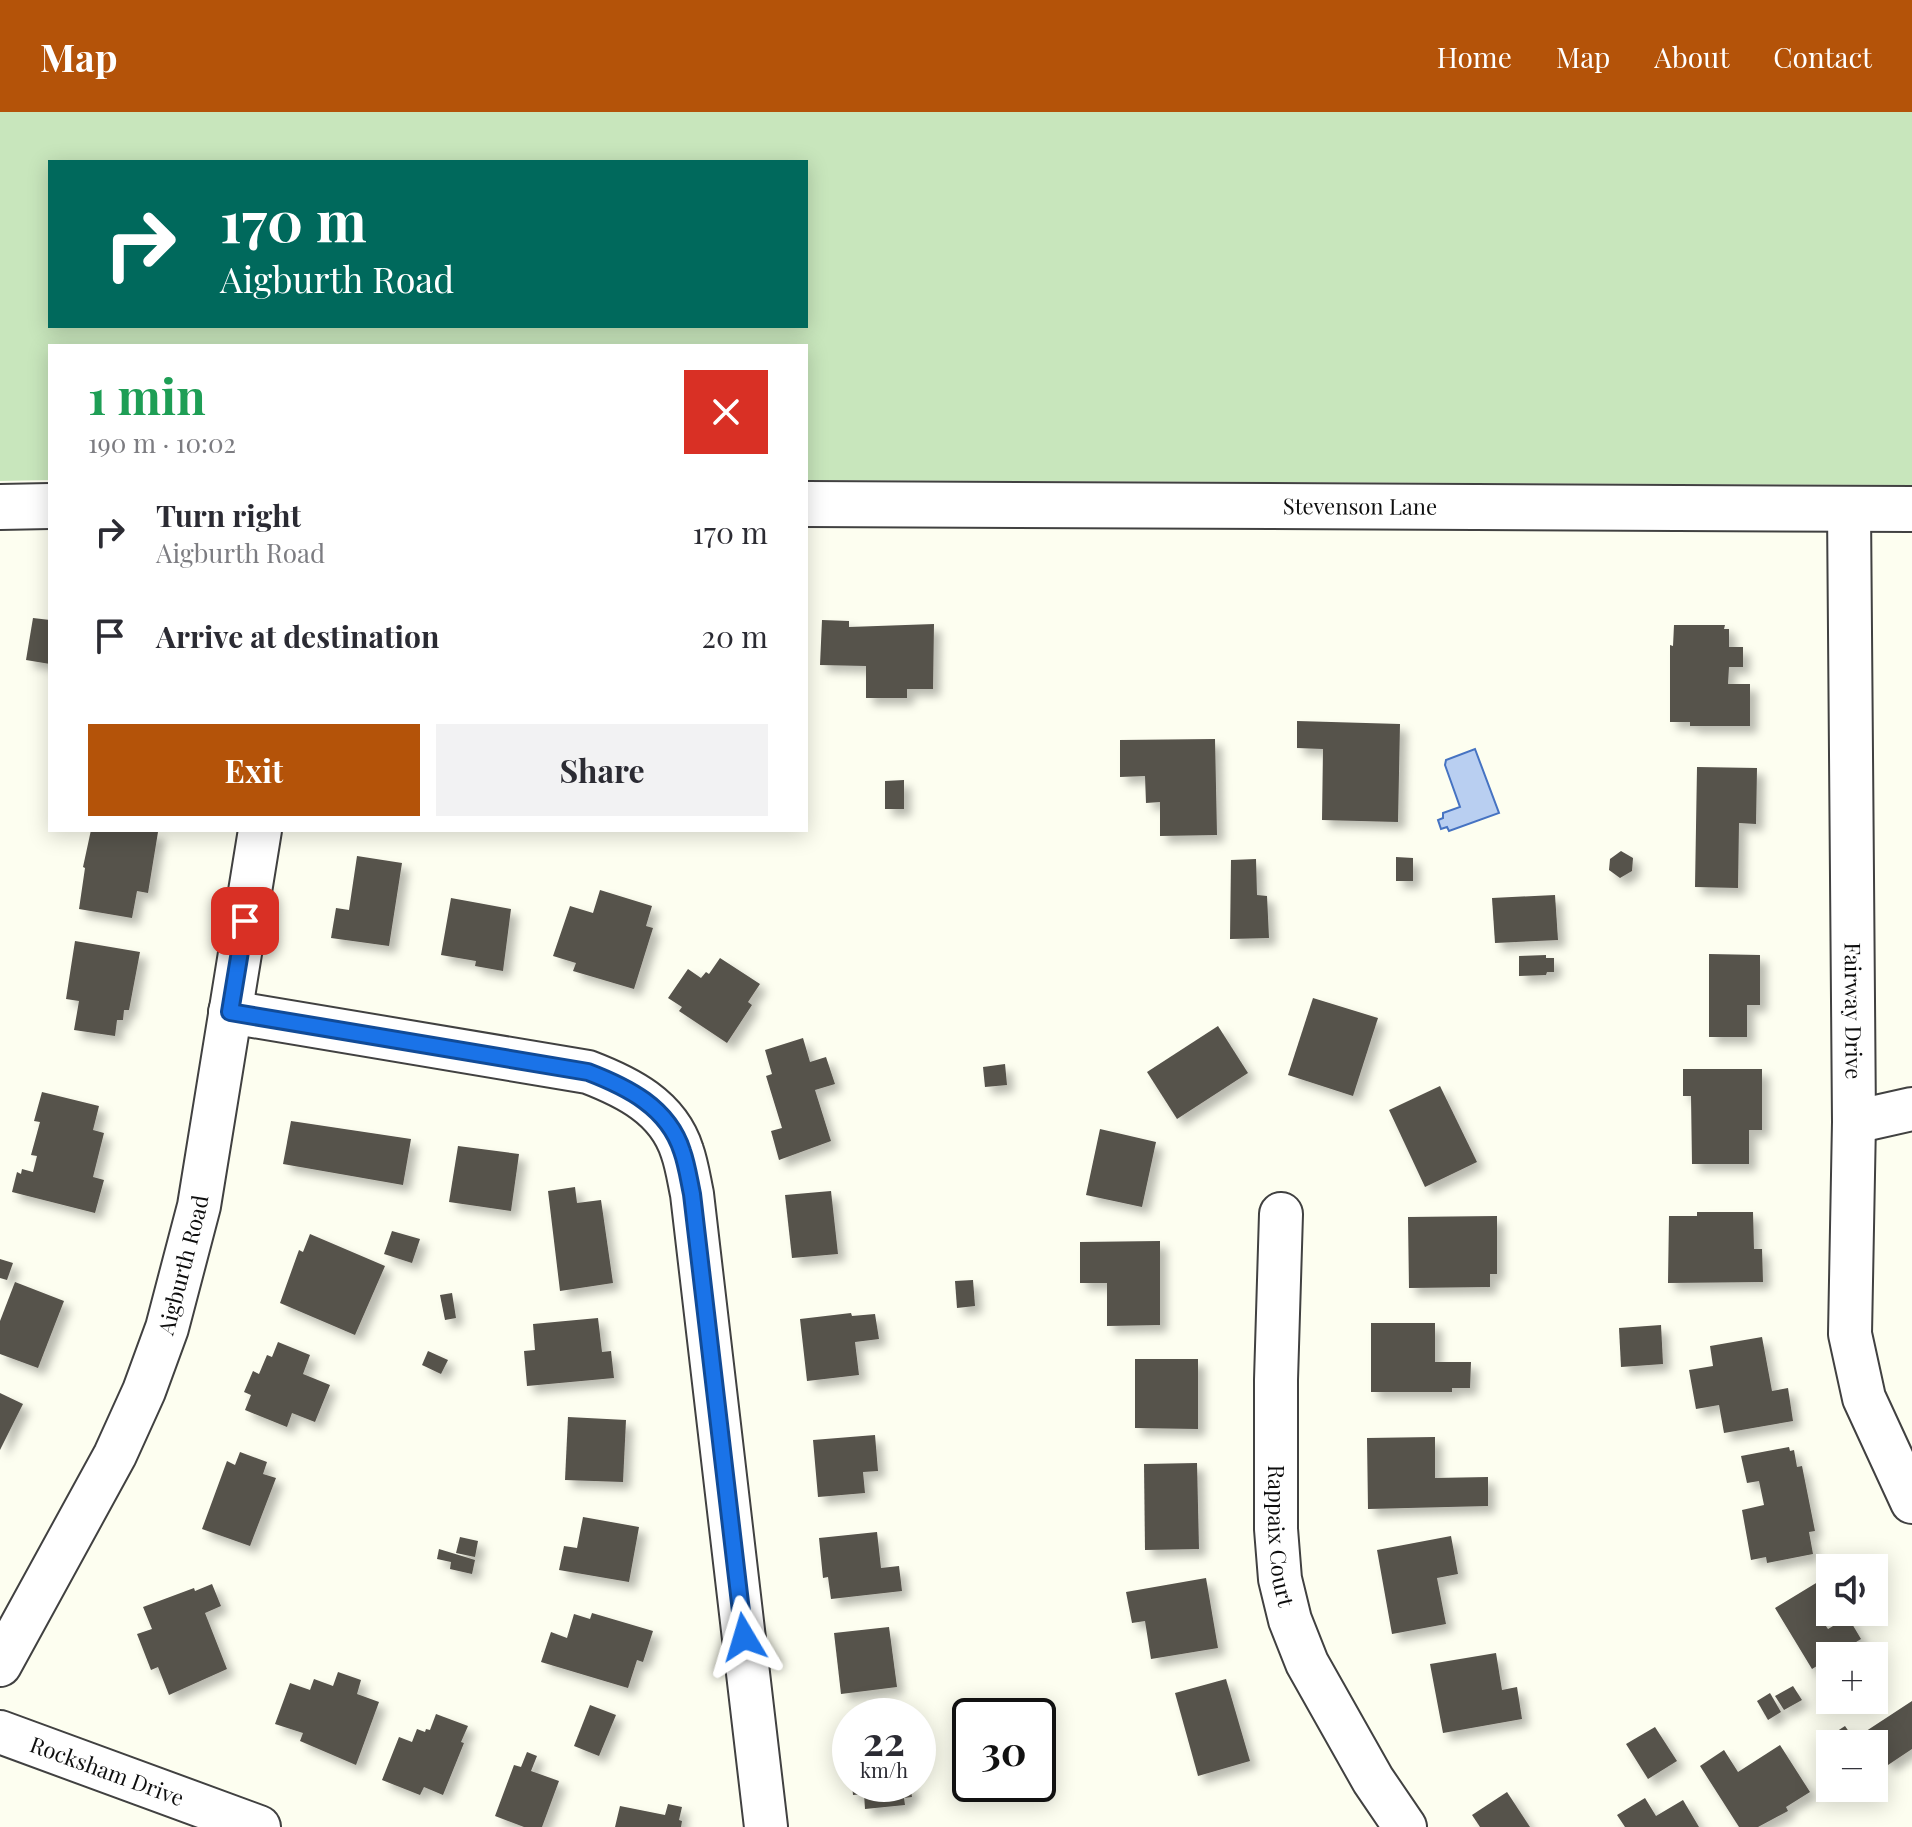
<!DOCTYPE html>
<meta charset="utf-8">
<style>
:root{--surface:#fff;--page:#f2f2f3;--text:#2b2b33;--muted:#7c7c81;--accent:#b45309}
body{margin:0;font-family:"Playfair Display",serif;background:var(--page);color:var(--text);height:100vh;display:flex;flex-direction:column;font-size:30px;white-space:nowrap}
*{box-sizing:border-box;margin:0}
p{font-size:26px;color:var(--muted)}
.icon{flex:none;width:44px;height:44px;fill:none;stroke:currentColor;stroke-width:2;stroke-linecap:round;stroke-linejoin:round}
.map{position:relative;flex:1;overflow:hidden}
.sheet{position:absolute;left:48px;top:232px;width:760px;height:488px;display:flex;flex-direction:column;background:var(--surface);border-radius:0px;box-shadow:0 4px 20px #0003}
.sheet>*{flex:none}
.hud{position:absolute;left:48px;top:48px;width:760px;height:168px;border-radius:0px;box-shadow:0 4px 20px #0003;background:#00695c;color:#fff;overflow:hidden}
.controls{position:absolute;left:1816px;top:1442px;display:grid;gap:16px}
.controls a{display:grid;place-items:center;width:72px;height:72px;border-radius:0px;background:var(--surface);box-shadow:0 4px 20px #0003;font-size:40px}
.speed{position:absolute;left:832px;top:1586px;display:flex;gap:16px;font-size:40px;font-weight:700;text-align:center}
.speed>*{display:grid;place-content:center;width:104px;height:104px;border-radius:50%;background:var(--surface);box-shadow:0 4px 20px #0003;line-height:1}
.speed small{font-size:20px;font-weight:400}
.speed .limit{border:4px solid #111;border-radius:12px;background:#fff;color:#111}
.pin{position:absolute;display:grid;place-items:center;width:68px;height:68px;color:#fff;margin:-34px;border-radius:16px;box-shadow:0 4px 12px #0006}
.me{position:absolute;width:88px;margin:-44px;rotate:353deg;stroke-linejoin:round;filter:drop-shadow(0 0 6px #0008)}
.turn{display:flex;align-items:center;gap:28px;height:168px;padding:0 40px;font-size:36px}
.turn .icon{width:104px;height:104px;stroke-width:2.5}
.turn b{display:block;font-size:56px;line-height:68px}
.round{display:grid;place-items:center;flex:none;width:84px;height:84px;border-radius:0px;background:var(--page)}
.summary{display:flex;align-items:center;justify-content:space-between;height:136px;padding:0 40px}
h1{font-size:48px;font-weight:700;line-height:60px;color:#1e9e55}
.cta{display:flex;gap:16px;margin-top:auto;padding:16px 40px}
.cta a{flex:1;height:92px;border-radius:0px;background:var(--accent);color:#fff;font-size:32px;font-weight:700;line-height:92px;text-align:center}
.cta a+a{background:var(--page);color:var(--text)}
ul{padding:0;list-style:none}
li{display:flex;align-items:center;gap:24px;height:104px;padding:0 40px}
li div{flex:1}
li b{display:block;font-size:30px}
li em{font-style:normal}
header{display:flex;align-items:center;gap:48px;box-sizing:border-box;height:112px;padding:0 40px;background:var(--accent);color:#fff}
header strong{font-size:38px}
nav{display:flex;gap:44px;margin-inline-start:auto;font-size:28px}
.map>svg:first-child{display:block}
</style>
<header>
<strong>Map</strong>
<nav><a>Home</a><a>Map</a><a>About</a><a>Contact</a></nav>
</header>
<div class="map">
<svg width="1912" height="1715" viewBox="0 0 1912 1715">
<defs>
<filter id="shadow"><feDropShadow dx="7" dy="7" stdDeviation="4" flood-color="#0004"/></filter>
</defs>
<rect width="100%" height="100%" fill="#fdfef0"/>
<path fill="#c8e6bc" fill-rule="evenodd" d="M0 0H1912V373L806 368V234H50V368L0 369ZM50 50H806V214H50Z"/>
<path fill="#b9cff1" stroke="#4673c2" stroke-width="2" d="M1475 637 1499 701 1449 719 1447 715 1441 717 1438 708 1443 706V701L1460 695 1445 653 1446 648Z"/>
<g fill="#56524b" filter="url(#shadow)">
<path d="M33 506 50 508V552L26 548Z"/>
<path d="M822 508 849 509V515L934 512 933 577H907V586H866V554L820 553Z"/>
<path d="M1674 513H1725L1724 517H1729V535H1743V555H1729L1728 572H1750V614H1690V610H1670V533L1673 534Z"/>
<path d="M1297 609 1400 612 1398 710 1322 708 1323 637 1297 636Z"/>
<path d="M1215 627 1217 723 1160 724V690L1146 691 1145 664 1120 665V628Z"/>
<path d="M1697 655 1757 656 1756 712 1739 711 1738 776 1695 775Z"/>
<path d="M904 668V697H885V669Z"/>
<path d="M91 718 158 720 148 781 137 779 132 806 79 797 85 756 83 755Z"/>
<path d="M1621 739 1633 746 1632 759 1620 766 1609 758 1610 747Z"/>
<path d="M357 744 402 751 389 834 331 826 336 796 349 798Z"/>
<path d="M1396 745 1413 746V769H1396Z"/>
<path d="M1256 747 1257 783 1267 784 1269 826 1230 827 1231 748Z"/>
<path d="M600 778 652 794 646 814 653 816 634 877 573 859 576 851 553 844 570 794 593 801Z"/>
<path d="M1555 783 1558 828 1495 831 1492 786Z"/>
<path d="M451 786 511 797 503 859 475 854 476 849 441 843Z"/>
<path d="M75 829 140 840 129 898H124L123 908H117L115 924 74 918 79 889 66 887Z"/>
<path d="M1709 842 1760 843V893H1747V925H1709Z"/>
<path d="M1546 843V846H1554V860H1547L1546 863 1519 864V844Z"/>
<path d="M720 846 760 872 748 890 752 893 727 931 679 899 682 895 668 886 688 857 701 866 706 860 709 862Z"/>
<path d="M1313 886 1378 906 1353 984 1288 963Z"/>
<path d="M1218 914 1248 961 1177 1007 1147 960Z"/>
<path d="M803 926 810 950 826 945 835 972 815 978 831 1029 779 1048 771 1019 782 1016 766 964 772 962 765 938Z"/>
<path d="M1005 952 1007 973 985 975 983 955Z"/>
<path d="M1683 957H1762V1018H1749V1052H1692L1691 984H1683Z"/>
<path d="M1440 974 1477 1050 1425 1075 1389 998Z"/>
<path d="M42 980 99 994 93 1018 104 1021 93 1065 104 1068 95 1101 12 1080 17 1060 21 1062 22 1057 33 1060 37 1044 31 1043 40 1010 34 1009Z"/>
<path d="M291 1009 411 1027 403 1073 283 1052Z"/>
<path d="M1100 1017 1156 1030 1142 1095 1086 1083Z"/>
<path d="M458 1034 519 1042 511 1099 449 1090Z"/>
<path d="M575 1075 577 1091 601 1088 613 1171 560 1179 548 1079Z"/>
<path d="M831 1079 838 1142 792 1146 785 1083Z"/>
<path d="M1697 1100H1753L1754 1137H1762L1763 1170 1668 1171 1669 1104H1697Z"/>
<path d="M1497 1104V1162H1490V1175L1409 1176 1408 1105Z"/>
<path d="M392 1119 420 1127 412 1151 384 1142Z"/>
<path d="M310 1122 385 1154 355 1223 280 1191 299 1138 303 1140Z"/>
<path d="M1160 1129V1213L1107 1214V1171H1080V1130Z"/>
<path d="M0 1147 13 1151 7 1168 0 1166Z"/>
<path d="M973 1168 975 1194 957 1196 955 1169Z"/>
<path d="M15 1170 64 1189 38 1256 0 1242V1209Z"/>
<path d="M452 1181 456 1206 445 1208 440 1183Z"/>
<path d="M851 1201 852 1204 875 1202 879 1227 855 1230 859 1263 807 1269 800 1207Z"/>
<path d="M598 1206 602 1240 611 1239 614 1266 527 1274 524 1239 535 1238 533 1212Z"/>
<path d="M1371 1211H1435V1250H1471L1470 1276H1452V1280H1371Z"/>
<path d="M1661 1213 1663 1252 1621 1255 1619 1216Z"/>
<path d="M1762 1225 1772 1279 1788 1276 1793 1309 1724 1321 1719 1293 1696 1297 1689 1258 1713 1254 1710 1234Z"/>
<path d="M278 1230 310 1243 303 1262 330 1273 315 1310 292 1301 287 1315 245 1298 251 1283 244 1280 253 1259 259 1262 267 1243 272 1245Z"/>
<path d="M428 1239 448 1248 441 1262 422 1253Z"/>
<path d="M1135 1247H1198V1317L1135 1316Z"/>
<path d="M0 1281 23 1292 0 1338Z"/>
<path d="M568 1305 626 1308 623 1370 565 1368Z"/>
<path d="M875 1323 878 1359 863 1360 865 1381 818 1385 813 1328Z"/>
<path d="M1435 1325V1366L1488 1365V1394L1368 1397 1367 1326Z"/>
<path d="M1789 1335 1790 1339 1794 1338 1797 1355 1802 1354 1815 1419 1809 1420 1813 1442 1767 1451 1766 1445 1751 1448 1742 1398 1764 1393 1759 1369 1747 1371 1741 1344Z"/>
<path d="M240 1340 267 1350 263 1362 276 1366 250 1434 202 1417 227 1349 235 1353Z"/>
<path d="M1197 1351 1199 1437 1145 1438 1144 1352Z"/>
<path d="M583 1405 639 1415 629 1470 559 1458 564 1434 577 1436Z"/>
<path d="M877 1420 881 1456 899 1454 902 1479 831 1487 828 1465 823 1466 819 1426Z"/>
<path d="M1451 1424 1458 1462 1437 1466 1446 1512 1392 1522 1377 1438Z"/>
<path d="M460 1425 478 1429 475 1445 456 1441Z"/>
<path d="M439 1437 475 1448 472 1462 450 1457 451 1450 437 1447Z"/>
<path d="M1826 1465 1830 1472V1497L1819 1504 1828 1517 1848 1505 1861 1527 1812 1557 1775 1496Z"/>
<path d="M1206 1466 1218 1536 1151 1547 1145 1509 1132 1511 1126 1480Z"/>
<path d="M212 1472 221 1494 205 1501 227 1557 169 1583 158 1555 151 1558 137 1522 152 1517 143 1495 194 1476 195 1479Z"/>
<path d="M592 1501 653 1519 643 1550 637 1548 628 1576 541 1550 551 1520 567 1526 574 1502 590 1507Z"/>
<path d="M889 1515 897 1575 841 1582 834 1521Z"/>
<path d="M1496 1541 1502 1578 1517 1575 1522 1607 1443 1621 1430 1552Z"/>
<path d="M338 1560 361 1568 357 1582 379 1590 356 1653 300 1629 303 1621 275 1612 290 1571 310 1578 314 1567 333 1574Z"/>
<path d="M1226 1567 1250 1649 1198 1664 1175 1581Z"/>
<path d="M1793 1574 1802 1588 1784 1598 1775 1584Z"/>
<path d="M1770 1581 1781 1600 1768 1608 1757 1589Z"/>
<path d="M1912 1589V1637L1888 1653 1880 1639 1874 1643V1632H1829L1825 1627 1845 1614 1854 1627Z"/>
<path d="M590 1593 616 1603 599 1644 574 1634Z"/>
<path d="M436 1602 468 1614 461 1630 464 1631 443 1683 424 1675 420 1683 382 1668 399 1625 412 1630 417 1617 425 1620 426 1617 430 1618Z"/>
<path d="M1655 1615 1677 1649 1648 1667 1626 1632Z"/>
<path d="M1780 1633 1810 1680 1786 1695 1788 1699 1758 1715H1739L1700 1654 1724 1638 1738 1660Z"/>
<path d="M527 1640 537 1644 531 1659 559 1669 542 1715H524L495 1704 514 1653 521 1655Z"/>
<path d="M852 1672H910L912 1685 904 1686 905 1693 865 1697 864 1682 853 1683Z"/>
<path d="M1507 1680 1530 1715H1480L1472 1703Z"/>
<path d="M1645 1686 1656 1704 1683 1688 1699 1715H1625L1617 1703Z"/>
<path d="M668 1692 682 1695 679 1708 682 1709 681 1715H615L620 1694 665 1703Z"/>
</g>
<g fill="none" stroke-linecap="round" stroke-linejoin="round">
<g stroke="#414141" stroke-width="46">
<g id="minor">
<path id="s1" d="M1849 397 1854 1010 1850 1222 1864 1286 1912 1390"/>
<path d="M230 900 588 960C627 975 668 995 682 1039 687 1053 689 1068 692 1082L766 1715"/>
<path d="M1854 1010 1912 997"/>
<path id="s2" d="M1281 1102 1276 1268V1417L1280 1467 1290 1508 1307 1551 1373 1668 1405 1715"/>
<path id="s3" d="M0 1553 115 1343 144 1279 167 1216 199 1094 260 718"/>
<path id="s4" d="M0 1620 259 1715"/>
</g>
</g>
<g stroke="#414141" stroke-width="48">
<g id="tertiary">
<path id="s5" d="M806 392 1912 397"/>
<path d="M0 395 50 394"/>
</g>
</g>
<use href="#minor" stroke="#fff" stroke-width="42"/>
<use href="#tertiary" stroke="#fff" stroke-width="44"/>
</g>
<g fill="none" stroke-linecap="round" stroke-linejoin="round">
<g stroke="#114b97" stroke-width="20">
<path id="route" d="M245 809 230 900 588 960C627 975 668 995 682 1039 687 1053 689 1068 692 1082L744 1525"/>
</g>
<use href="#route" stroke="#1a73e8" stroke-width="14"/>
</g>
<g text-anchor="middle" stroke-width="8" stroke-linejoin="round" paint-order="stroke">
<g font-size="22" fill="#0e0e0e" stroke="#fff">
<text dy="8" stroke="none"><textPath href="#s5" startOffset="554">Stevenson Lane</textPath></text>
<text dy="8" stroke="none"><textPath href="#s1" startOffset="502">Fairway Drive</textPath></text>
<text dy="8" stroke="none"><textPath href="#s3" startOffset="442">Aigburth Road</textPath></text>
<text dy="8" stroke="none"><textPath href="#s2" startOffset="322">Rappaix Court</textPath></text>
<text dy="8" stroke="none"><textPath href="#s4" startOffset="114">Rocksham Drive</textPath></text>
</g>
</g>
</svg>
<div class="controls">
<a><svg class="icon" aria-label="sound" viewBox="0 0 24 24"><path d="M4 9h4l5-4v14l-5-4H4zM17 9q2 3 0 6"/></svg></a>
<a>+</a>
<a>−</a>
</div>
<div class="speed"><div>22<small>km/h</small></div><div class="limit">30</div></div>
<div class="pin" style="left:245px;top:809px;background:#d93025"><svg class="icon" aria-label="arrive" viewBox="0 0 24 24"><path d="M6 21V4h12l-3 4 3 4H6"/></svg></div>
<svg class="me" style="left:744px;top:1525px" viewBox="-20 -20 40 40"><path d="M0-17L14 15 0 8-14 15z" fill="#1a73e8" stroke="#fff" stroke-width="4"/></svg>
<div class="hud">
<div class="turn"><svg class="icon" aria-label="right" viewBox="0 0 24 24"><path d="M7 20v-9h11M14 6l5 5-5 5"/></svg><div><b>170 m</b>Aigburth Road</div></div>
</div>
<section class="sheet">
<div class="summary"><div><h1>1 min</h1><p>190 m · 10:02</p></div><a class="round" style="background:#d93025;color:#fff"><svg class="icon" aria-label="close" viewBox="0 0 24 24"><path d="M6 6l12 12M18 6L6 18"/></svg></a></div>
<ul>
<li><svg class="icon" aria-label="right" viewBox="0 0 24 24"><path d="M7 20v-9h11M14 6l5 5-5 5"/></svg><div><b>Turn right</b><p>Aigburth Road</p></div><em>170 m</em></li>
<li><svg class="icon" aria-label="arrive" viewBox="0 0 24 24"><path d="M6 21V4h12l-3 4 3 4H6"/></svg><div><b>Arrive at destination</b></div><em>20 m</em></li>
</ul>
<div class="cta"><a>Exit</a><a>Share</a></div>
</section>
</div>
